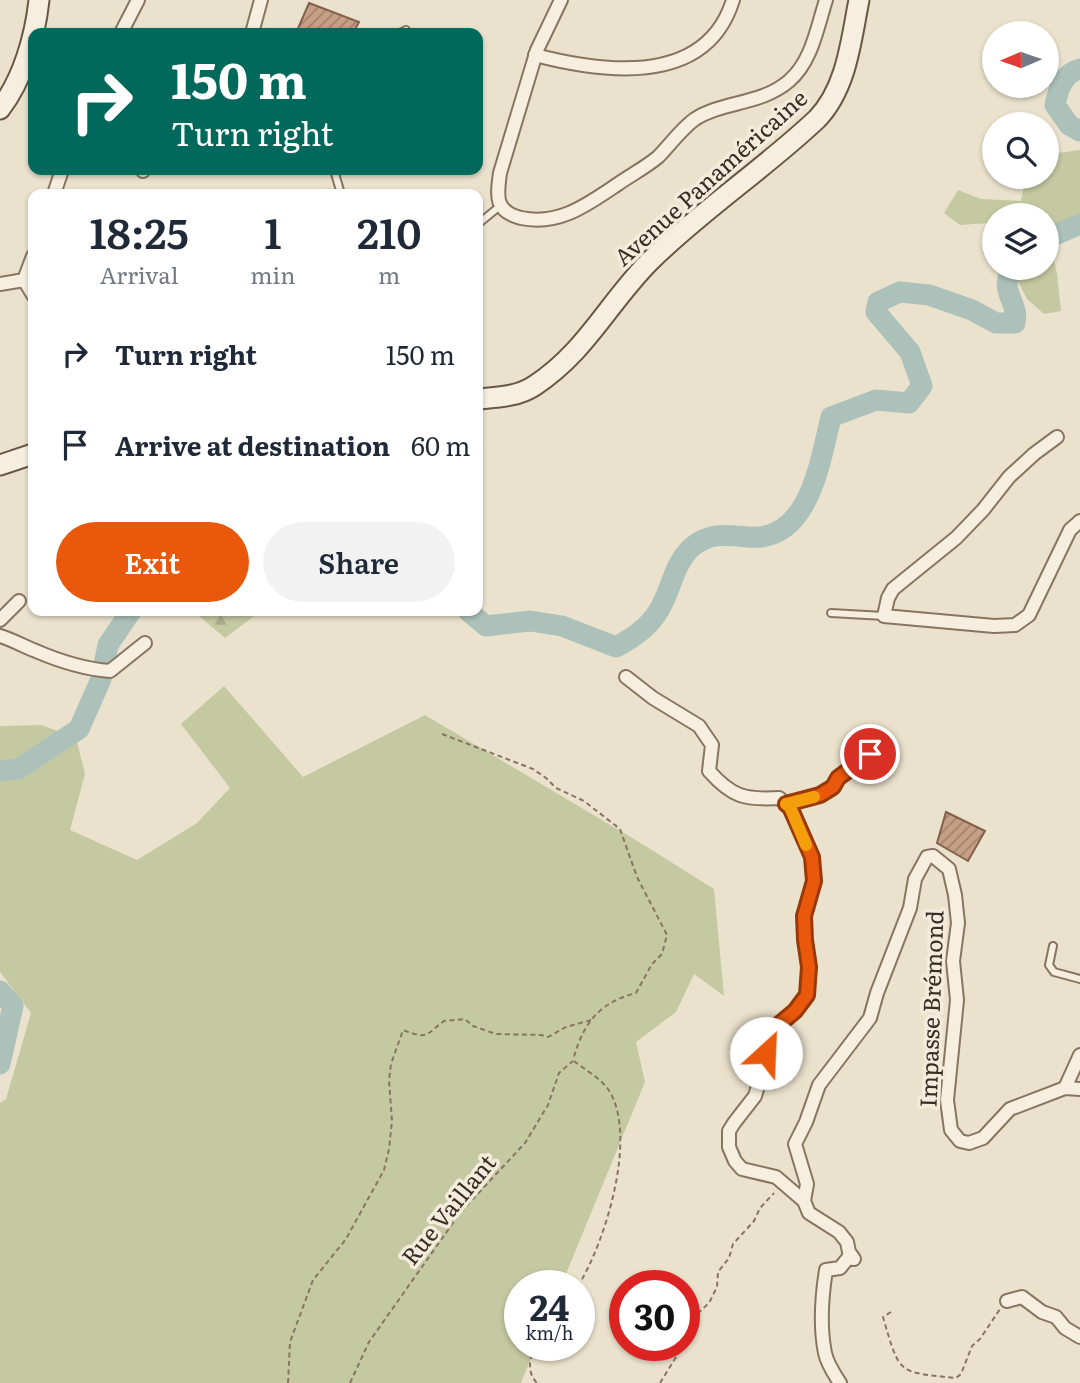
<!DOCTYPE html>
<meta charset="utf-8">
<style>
:root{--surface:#fff;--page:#f2f2f3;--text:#1f2937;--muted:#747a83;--accent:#ea580c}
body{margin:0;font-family:Literata,serif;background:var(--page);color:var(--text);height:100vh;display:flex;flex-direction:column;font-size:26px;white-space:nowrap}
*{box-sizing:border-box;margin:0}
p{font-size:23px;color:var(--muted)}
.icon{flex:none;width:38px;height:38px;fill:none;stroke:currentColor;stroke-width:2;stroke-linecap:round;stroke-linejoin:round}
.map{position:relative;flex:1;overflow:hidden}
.details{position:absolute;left:28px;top:189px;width:455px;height:427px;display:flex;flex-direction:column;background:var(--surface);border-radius:14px;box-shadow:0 2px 5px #0004}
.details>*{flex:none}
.top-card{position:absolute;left:28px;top:28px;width:455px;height:147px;border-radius:14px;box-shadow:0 2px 5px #0004;background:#00695c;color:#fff;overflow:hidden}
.needle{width:46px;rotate:268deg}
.buttons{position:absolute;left:982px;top:21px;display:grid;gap:14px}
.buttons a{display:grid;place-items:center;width:77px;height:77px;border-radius:50%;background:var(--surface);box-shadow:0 2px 5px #0004;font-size:35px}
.speed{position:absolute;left:504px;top:1270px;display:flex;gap:14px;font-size:35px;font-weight:700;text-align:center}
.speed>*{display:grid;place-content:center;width:91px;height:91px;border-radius:50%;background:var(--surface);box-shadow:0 2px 5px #0004;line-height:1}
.speed small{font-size:18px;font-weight:400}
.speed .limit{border:10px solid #d22;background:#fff;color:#111}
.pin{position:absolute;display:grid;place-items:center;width:60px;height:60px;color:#fff;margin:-30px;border:4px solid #fff;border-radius:50%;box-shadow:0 2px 7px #0007}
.me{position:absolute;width:77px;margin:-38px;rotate:25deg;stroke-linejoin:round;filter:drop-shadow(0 0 5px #0008)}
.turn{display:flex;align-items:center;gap:24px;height:147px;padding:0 28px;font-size:32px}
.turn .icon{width:91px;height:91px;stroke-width:2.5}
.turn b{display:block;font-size:49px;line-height:60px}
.eta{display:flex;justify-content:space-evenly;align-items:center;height:119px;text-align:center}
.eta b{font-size:42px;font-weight:600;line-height:49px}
.button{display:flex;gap:14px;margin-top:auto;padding:14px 28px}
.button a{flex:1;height:80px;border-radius:42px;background:var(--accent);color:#fff;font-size:28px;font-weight:600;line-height:80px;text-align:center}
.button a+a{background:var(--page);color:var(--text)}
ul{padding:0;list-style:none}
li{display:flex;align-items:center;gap:21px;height:91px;padding:0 28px}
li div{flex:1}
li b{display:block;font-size:26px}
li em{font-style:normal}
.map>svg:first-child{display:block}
</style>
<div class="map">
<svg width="1080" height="1383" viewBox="0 0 1080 1383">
<defs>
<pattern id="forest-firs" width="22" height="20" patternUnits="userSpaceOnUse" patternTransform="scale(1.75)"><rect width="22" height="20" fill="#c5c9a1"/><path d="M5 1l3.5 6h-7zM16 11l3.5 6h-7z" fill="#aaad8a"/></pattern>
<pattern id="building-hatch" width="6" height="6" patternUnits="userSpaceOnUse" patternTransform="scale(1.75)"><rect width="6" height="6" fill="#c5a087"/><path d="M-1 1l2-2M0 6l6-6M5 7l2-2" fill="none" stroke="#a1836e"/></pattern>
</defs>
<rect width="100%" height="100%" fill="#ebe2cd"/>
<g fill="#c5c9a1">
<path d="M1080 150V226L1048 233 1057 274 1061 311 1044 314 1027 299 1011 268H1046V215H994V234L989 223 960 225 944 213 958 190 981 199 1021 201 1026 177H1046L1047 157 1050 154Z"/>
<path d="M224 686 303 777 425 715 639 842 714 889 724 996 694 974 676 1012 636 1042 645 1082 561 1286H520V1346H536L521 1383H0V1103L6 1099 31 1013 0 972V726L42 725 76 738 85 774 70 830 137 860 197 823 230 788 181 724Z"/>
</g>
<path fill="url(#forest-firs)" d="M193 611H261L225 638Z"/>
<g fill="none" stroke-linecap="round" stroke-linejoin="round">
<g stroke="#acc1ba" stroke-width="21">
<path d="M1080 69C1063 73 1058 90 1055 105L1069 125 1080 131"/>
<path d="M1046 239 1080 224"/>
<path d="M468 611 486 626 530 621 562 626 616 647C631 639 648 628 657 613 671 594 672 565 692 547 710 532 726 535 748 537 809 543 820 462 831 417L876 400 909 403 922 386 910 352 876 312 878 302 900 292 929 295 972 310 996 323H1015C1020 302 996 289 1014 268"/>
<path d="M0 771 18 769 79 729 101 679 108 645 131 611"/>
<path d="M0 991 13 1006 0 1064"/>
</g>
</g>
<g fill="url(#building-hatch)" stroke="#84604a" stroke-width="2">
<path d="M309 3 359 22 353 33H296Z"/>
<path d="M946 812 985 831 968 861 937 843Z"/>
</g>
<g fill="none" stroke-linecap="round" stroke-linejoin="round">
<g stroke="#877562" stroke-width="10">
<g id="lane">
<path d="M400 33 406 30"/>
<path d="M334 170 341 194"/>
<path d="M478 224 500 206"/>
<path d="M831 613 884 616"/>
<path d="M1053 946 1049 965 1054 972 1080 979"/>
</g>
</g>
<g stroke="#877562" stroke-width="16">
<g id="street">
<path d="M561 0 537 50 500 173C497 196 494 211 521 218 560 226 588 204 618 184 631 175 646 167 658 157 670 145 681 129 695 119 723 101 761 105 789 81 812 61 817 28 826 0"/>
<path d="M121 33 138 0"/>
<path d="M252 33 261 0"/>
<path d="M535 55C604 73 706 87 733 0"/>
<path d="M143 170V171"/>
<path d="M54 194 62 170"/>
<path d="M24 280 33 295"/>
<path d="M0 284 24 280 33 256"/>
<path d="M1057 437 1034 454 1009 477 983 510 956 538 893 589 888 598 884 616 994 626 1015 625 1029 615 1070 530 1080 521"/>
<path d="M0 620 19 601"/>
<path d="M0 636C13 640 23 646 36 651 59 661 85 669 110 671L145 643"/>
<path d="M626 677 653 698 699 726 712 745 709 771C732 797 745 800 779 798L790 807 796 820 812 857 814 881 804 916 805 940 809 967 807 995 795 1011 771 1030 764 1066 755 1096 734 1123 729 1131V1147L735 1161 742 1169 776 1177 804 1201 809 1213 839 1232 847 1242 849 1252 854 1259 848 1258 840 1268 826 1270C822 1295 820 1328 825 1353 827 1363 834 1374 840 1383"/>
<path d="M786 804 820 795 833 787 838 778 870 754"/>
<path d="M1065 1088 1080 1055"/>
<path d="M804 1201 807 1184 795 1144 806 1122 819 1085 870 1018 877 993 910 908 915 879 927 857 933 856 949 869 955 895 958 923 953 961 957 1000 947 1100 951 1130 960 1141 969 1143 983 1138 1010 1109 1065 1088 1080 1089"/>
<path d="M1007 1301 1022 1297 1042 1312 1056 1317 1065 1328 1080 1337"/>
</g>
</g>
<g stroke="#695745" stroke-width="23">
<g id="secondary">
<path d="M0 109C23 79 35 37 39 0"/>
<path d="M478 399C498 397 517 397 534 386 587 351 608 303 650 261 703 209 764 169 817 119 847 88 851 40 859 0"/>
<path d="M0 465 33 454"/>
</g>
</g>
<g stroke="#877562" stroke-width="2" stroke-dasharray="5 3.5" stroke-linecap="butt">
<path d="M442 734 533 769 546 778 556 788 584 801 620 829 637 877 667 935 662 954 652 964 636 993C598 1003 583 1024 573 1060"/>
<path d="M574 1061C584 1069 600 1078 608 1089 639 1135 605 1243 578 1286"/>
<path d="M891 1312 883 1317C900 1375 897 1372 956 1378L961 1374 972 1346 980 1339 1000 1309"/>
<path d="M684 1344 691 1335 696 1315 709 1303 717 1287 718 1272 729 1258 733 1244 754 1221 760 1208 774 1193"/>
<path d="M535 1346C530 1359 526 1371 537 1383"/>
<path d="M288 1383 290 1342 313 1280 346 1239 384 1170 389 1149 392 1121 389 1080 391 1064 403 1030C429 1040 425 1035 444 1021L465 1019 473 1026 496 1034 541 1035 548 1037 566 1027 591 1020"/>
<path d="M350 1383 369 1342 460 1213 525 1143 548 1105 559 1073 573 1061"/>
<path d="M660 1383 683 1346"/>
</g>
<use href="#lane" stroke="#f6efe0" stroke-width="6"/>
<use href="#street" stroke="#f6efe0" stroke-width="12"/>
<use href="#secondary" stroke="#f6efe0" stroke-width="19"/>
</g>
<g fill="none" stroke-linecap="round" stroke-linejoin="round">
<g stroke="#983908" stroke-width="18">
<path id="route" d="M766 1053 771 1031 795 1011 807 995 809 967 805 940 804 916 814 881 812 857 790 807 786 804 820 795 833 787 838 778 870 754"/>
</g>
<use href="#route" stroke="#ea580c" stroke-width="12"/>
<path stroke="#f59e0b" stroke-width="12" d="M806 845 790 807 786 804 814 797"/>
</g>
<g text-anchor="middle" stroke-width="7" stroke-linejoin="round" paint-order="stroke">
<g font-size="23" fill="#3a2e23" stroke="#f3ecdc">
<text transform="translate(711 178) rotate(-42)" y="8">Avenue Panaméricaine</text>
<text transform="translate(932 1009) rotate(-88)" y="8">Impasse Brémond</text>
<text transform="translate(449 1210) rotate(-51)" y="8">Rue Vaillant</text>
</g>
</g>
</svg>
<div class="buttons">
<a><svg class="needle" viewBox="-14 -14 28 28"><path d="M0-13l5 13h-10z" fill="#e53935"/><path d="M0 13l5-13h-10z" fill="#747a83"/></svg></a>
<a><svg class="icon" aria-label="search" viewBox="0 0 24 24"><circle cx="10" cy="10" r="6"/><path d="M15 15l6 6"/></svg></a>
<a><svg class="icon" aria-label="layers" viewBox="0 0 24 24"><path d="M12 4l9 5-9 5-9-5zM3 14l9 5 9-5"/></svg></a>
</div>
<div class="speed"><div>24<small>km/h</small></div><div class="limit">30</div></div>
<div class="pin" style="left:870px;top:754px;background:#d93025"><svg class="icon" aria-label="arrive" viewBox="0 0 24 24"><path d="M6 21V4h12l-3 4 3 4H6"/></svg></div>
<svg class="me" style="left:766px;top:1053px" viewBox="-20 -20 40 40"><circle r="19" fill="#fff"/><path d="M0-13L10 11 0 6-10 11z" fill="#ea580c"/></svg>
<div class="top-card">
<div class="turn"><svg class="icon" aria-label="right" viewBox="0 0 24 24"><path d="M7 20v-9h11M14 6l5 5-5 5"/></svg><div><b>150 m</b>Turn right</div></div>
</div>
<section class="details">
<div class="eta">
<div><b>18:25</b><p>Arrival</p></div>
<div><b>1</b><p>min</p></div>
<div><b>210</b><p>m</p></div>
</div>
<ul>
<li><svg class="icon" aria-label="right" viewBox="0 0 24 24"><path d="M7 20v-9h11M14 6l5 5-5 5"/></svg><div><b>Turn right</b></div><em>150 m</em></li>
<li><svg class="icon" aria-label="arrive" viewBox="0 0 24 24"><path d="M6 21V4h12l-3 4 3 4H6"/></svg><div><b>Arrive at destination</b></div><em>60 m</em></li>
</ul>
<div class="button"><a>Exit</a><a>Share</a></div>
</section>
</div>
